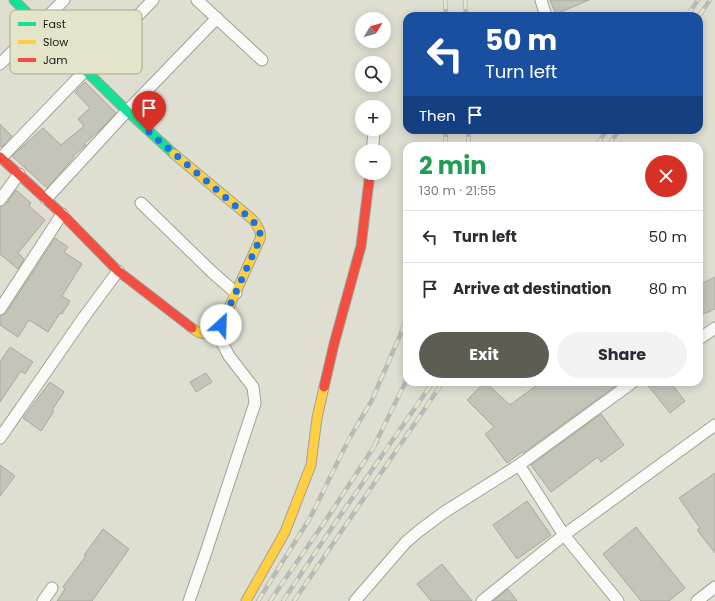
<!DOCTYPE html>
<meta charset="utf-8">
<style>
:root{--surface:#fff;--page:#f2f2f3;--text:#2b2b33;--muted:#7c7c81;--line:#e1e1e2;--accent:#5e5d54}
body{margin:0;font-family:Poppins,sans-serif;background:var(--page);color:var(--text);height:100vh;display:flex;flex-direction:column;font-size:15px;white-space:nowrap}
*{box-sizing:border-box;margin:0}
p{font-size:13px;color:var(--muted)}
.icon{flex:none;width:22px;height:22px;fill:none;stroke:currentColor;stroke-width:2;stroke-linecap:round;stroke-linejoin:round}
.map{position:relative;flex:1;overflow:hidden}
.panel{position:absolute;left:403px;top:142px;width:300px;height:244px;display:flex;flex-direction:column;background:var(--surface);border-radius:12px;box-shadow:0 2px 10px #0003}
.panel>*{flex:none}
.hud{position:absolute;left:403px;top:12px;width:300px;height:122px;border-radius:12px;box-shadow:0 2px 10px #0003;background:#1a4fa0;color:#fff;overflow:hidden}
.needle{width:26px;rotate:53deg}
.tools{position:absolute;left:355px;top:12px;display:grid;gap:8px}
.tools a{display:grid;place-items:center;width:36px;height:36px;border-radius:50%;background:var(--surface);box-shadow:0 2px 10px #0003;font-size:20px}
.pin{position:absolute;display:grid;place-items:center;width:34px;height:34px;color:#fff;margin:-41px -17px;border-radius:50% 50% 50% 0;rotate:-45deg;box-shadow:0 0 4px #0007}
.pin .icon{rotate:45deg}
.me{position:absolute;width:44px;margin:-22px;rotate:25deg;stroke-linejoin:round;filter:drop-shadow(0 0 3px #0008)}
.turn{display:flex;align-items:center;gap:14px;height:84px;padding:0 16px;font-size:18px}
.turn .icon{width:52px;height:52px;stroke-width:2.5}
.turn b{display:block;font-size:28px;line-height:34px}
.then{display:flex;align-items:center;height:38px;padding:0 16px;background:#0003;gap:8px;font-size:15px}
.round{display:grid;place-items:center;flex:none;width:42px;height:42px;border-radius:21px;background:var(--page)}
.overview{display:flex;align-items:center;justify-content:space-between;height:68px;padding:0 16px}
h1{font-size:24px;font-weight:700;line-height:30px;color:#1e9e55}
.cta{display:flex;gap:8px;margin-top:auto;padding:8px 16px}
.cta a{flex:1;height:46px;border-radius:24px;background:var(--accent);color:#fff;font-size:16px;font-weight:700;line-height:46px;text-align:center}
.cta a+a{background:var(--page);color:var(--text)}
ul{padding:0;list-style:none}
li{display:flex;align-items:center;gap:12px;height:52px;padding:0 16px;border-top:1px solid var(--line)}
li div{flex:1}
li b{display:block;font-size:15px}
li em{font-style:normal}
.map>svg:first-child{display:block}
</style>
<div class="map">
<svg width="715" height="601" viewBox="0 0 715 601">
<rect width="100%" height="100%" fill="#deded1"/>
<g fill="#c4c4b9" stroke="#a9a99e">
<path d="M550 0H589L556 14Z"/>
<path d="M85 82 116 113 103 127 84 144 86 145 73 156 74 157 47 188 12 156 43 128 61 145 84 126 78 119 90 108 75 92Z"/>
<path d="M0 124 12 136 2 147 0 146Z"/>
<path d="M16 190 31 203 29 206 45 220 18 253 24 259 18 269 0 254V207L6 204Z"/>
<path d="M55 238 68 247 64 252 82 264 62 296 70 301 62 314 60 313 48 332 29 320 18 337 0 325V316L6 313Z"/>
<path d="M715 277V309L699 316V285Z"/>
<path d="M10 347 33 362 25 374 21 371 0 402V362Z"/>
<path d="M206 373 212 382 196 392 190 382Z"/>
<path d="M50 382 64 392 52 410 54 411 41 431 23 418Z"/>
<path d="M485 382 510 405 541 382H621L523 453 522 452 507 463 485 434 494 427 467 400Z"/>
<path d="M645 382H670L685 401 670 413Z"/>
<path d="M601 414 624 445 601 462 598 457 551 492 531 465Z"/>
<path d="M0 465 15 476 0 496Z"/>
<path d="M715 473V553L697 530 700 528 679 498Z"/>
<path d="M527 501 551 535 517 559 493 525Z"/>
<path d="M636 527 685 588 669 601H641L603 554Z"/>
<path d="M103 529 129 549 92 601H57L65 589 63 587 86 556 84 555Z"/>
<path d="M442 564 472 601H431L417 584Z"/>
<path d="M508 589 517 601H493Z"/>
</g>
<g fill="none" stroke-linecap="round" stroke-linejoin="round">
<g stroke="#a2a297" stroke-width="13">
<g id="street">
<path d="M197 0 262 60"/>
<path d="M541 0 545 13"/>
<path d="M0 64 64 0"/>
<path d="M372 151 374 134"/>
<path d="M1 158 153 0"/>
<path d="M46 199 127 111 217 18"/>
<path d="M0 200 19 174"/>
<path d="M141 203 212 272 236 293"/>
<path d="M0 309 62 214"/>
<path d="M699 339 715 328"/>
<path d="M0 438 84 317 118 271"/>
<path d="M519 465 564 535 618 601"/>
<path d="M43 601 52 588"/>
<path d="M189 601 205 555 255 403 253 387 229 356 216 331"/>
<path d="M355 601 406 542 419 531 443 513 519 465 633 382"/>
<path d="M482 601 564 535 715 425"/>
<path d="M697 601 715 587"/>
</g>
</g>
<g stroke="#a2a297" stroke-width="11">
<path id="fast" d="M14 0 127 111 174 154"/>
</g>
<g stroke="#a2a297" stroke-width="11">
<g id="slow">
<path d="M174 154 252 219C257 225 262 231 260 239L221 325C212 335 203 337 192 328"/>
<path d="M246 601 285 532 311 465 317 418 324 387"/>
</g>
</g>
<g stroke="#a2a297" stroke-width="11">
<g id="jam">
<path d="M0 157 62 214 118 271 192 328"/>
<path d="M324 387 334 344 361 246 370 173"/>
</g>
</g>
<use href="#street" stroke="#fafaf8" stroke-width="11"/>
<use href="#fast" stroke="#16e098" stroke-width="9"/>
<use href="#slow" stroke="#ffcf43" stroke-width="9"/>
<use href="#jam" stroke="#f24e42" stroke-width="9"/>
<g stroke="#b9b9b6" stroke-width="4.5">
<g id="rail">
<path d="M445 0 446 16"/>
<path d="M465 0 466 16"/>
<path d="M687 16 698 0"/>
<path d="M699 16 710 0"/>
<path d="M445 146 446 130"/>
<path d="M468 146 469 130"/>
<path d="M596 146 607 130"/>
<path d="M608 146 619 130"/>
<path d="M374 446 407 379"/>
<path d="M258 601 310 518 349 439 372 400 401 333 407 315"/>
<path d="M270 601 328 517 377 442"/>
<path d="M283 601 335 523 433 382"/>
<path d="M294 601 443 382"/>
</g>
</g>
<use href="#rail" stroke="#e4e4cb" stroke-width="3" stroke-dasharray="9" stroke-linecap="butt"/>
</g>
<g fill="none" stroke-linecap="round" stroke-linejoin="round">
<path stroke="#1a73e8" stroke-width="7" stroke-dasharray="0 12.6" d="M149 132 252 220C257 226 261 230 260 239L221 325"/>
</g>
<rect x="10" y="10" width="132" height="64" rx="6" fill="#e4e4cb" stroke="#a7a793" stroke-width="1"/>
<rect x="18" y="22" width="18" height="4" fill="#16e098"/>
<rect x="18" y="40" width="18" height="4" fill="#ffcf43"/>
<rect x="18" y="58" width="18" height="4" fill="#f24e42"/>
<g font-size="11" fill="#191810">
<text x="43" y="28">Fast</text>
<text x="43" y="46">Slow</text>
<text x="43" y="64">Jam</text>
</g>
</svg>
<div class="tools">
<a><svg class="needle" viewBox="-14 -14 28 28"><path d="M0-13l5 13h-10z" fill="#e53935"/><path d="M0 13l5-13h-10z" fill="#7c7c81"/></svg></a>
<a><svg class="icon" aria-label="search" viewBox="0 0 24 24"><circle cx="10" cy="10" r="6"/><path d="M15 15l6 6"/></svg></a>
<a>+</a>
<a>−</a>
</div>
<div class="pin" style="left:149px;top:132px;background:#d93025"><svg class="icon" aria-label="arrive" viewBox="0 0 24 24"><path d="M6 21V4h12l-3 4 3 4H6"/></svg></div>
<svg class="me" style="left:221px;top:325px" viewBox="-20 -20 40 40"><circle r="19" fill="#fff"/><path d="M0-13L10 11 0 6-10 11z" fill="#1a73e8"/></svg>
<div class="hud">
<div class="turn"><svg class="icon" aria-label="left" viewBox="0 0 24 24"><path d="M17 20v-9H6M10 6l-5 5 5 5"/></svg><div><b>50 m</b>Turn left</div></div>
<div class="then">Then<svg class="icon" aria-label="arrive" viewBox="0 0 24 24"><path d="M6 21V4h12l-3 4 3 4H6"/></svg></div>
</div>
<section class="panel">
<div class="overview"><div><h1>2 min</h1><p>130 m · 21:55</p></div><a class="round" style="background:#d93025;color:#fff"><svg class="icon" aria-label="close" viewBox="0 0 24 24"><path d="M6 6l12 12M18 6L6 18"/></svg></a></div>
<ul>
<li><svg class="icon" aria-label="left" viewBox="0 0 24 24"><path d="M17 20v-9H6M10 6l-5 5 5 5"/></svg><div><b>Turn left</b></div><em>50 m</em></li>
<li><svg class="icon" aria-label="arrive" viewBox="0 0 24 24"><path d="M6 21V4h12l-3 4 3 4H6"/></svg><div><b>Arrive at destination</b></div><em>80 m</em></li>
</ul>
<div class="cta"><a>Exit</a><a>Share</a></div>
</section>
</div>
